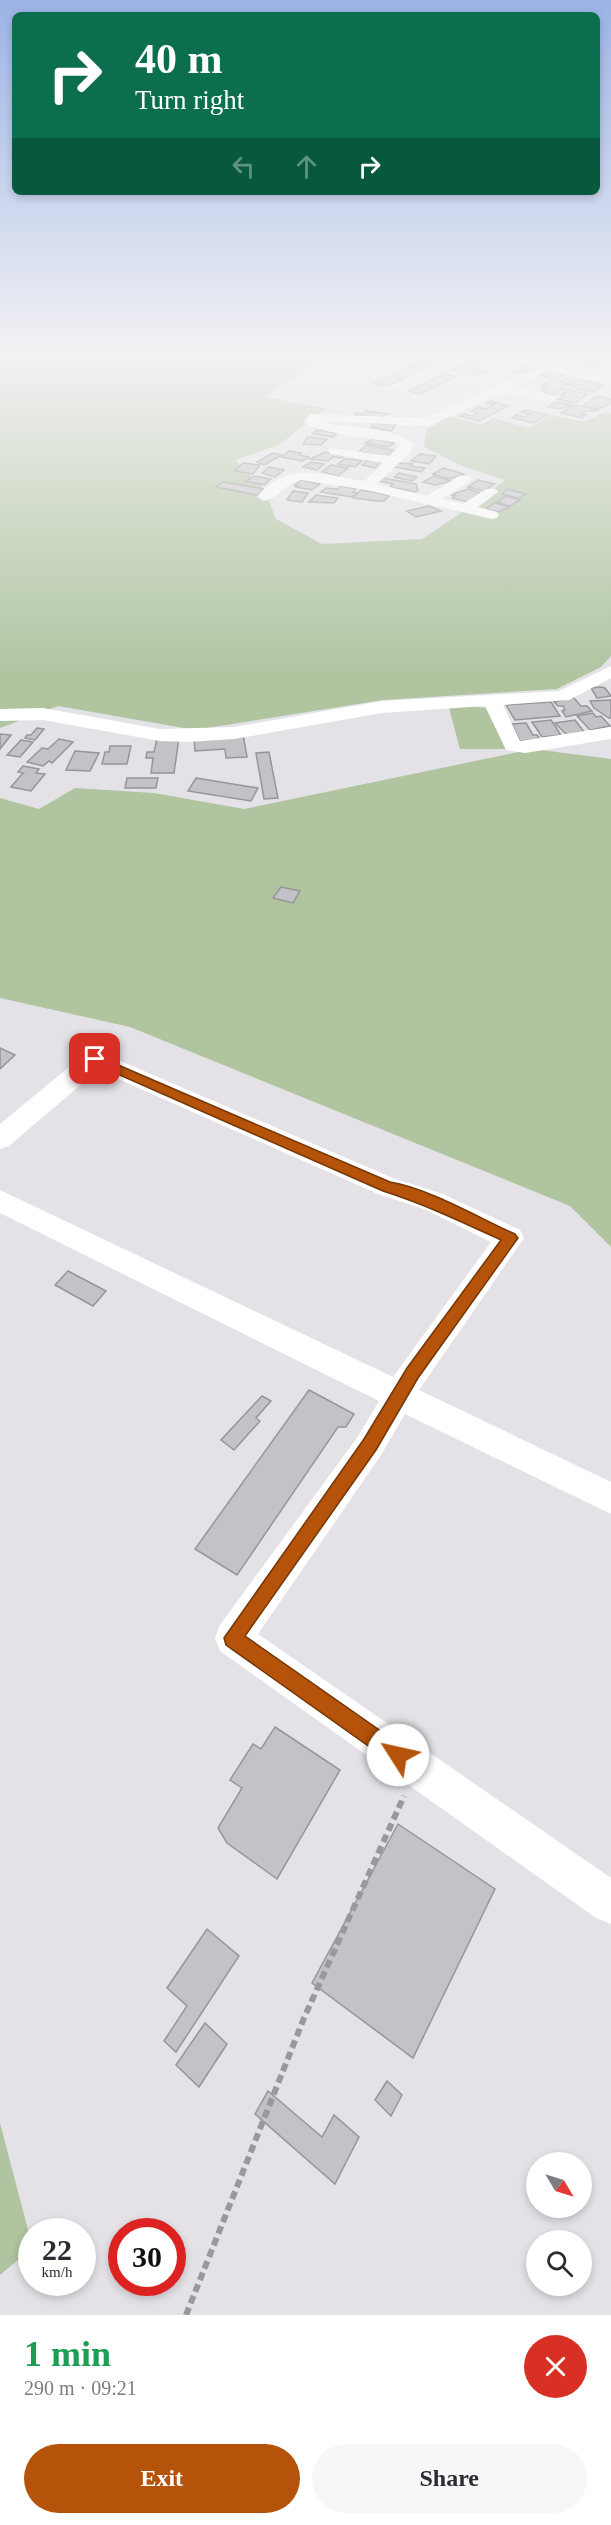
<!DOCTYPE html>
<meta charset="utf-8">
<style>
:root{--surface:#fff;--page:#f7f7f7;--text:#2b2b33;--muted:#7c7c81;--accent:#b45309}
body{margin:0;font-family:Georgia,serif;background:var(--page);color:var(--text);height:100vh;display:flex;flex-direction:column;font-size:22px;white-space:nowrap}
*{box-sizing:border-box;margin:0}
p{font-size:20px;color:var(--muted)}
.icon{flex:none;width:33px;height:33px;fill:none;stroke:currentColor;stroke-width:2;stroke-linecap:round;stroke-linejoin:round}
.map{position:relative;height:2315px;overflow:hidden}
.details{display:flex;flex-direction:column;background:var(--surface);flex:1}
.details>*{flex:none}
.guide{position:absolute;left:12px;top:12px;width:588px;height:183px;border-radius:9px;box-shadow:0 3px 9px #0003;background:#0b6e4f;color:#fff;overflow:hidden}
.needle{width:39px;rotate:128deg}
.buttons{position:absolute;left:526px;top:2152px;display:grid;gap:12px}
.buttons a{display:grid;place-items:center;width:66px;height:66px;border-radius:50%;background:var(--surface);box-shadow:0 3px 9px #0003;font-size:30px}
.speed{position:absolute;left:18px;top:2218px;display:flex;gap:12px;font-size:30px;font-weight:700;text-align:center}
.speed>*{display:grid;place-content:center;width:78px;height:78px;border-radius:50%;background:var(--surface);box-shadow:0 3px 9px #0003;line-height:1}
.speed small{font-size:15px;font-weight:400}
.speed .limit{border:9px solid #d22;background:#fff;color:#111}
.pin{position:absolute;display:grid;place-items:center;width:51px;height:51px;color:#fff;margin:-26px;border-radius:12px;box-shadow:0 3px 9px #0006}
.me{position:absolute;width:66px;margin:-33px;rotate:305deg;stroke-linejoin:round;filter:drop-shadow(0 0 4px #0008)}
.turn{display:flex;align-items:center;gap:21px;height:126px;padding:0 24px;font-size:27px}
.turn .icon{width:78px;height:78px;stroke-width:2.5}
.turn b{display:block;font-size:42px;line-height:51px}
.lanes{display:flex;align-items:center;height:57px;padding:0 24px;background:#0003;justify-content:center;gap:30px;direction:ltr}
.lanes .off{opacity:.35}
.round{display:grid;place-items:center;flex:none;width:63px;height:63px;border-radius:32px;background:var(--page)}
.summary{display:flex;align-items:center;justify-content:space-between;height:102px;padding:0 24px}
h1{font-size:36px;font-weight:800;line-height:45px;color:#1e9e55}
.action{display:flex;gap:12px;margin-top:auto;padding:12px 24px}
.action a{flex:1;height:69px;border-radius:36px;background:var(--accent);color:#fff;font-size:24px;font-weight:800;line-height:69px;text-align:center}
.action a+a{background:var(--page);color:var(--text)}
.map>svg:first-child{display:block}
</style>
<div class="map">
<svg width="611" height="2315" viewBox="0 0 611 2315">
<rect width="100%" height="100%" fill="#e4e2e6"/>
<g fill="#afc49f">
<path d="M0 354H296L312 366 264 397 326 408 279 445 235 460 264 489 276 519 322 544 422 539 480 500 505 480 462 466 424 447 426 430 450 416 481 425 493 418 529 428 551 415 584 422 605 412 611 413V656L601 667 557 689 383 700 195 730 58 706 0 728Z"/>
<path d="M448 704 496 709 512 749H460Z"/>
<path d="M533 749 611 759V1247L570 1206 130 1027 0 998V798L39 809 75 788 154 793 244 809Z"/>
<path d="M0 2123 32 2245 31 2249 0 2275Z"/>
</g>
<g fill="#c4c2c6" stroke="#979599" stroke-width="1.5">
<path d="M545 354 543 355 550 358 543 361 525 358 534 354Z"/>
<path d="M584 358 596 360 594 361 596 362 589 366 575 362Z"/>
<path d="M424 359 435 362 393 383 383 386 373 384Z"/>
<path d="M471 360 485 364 477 367 464 364Z"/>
<path d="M462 365 473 367 487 371 478 376 452 370Z"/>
<path d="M524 365 536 367 524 373 510 372Z"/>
<path d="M549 371 563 375 555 379 540 376Z"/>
<path d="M444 374 456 376 420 394 409 391Z"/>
<path d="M572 375 585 378 576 384 562 381Z"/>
<path d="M554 379 569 384 578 385 568 390 562 389 551 396 545 395 548 393 542 391 545 387 541 386Z"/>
<path d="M587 381 604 385 592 392 576 389Z"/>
<path d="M570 390 587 394 576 403 558 399 565 396 560 395Z"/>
<path d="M597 396 611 399V403L598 409 582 406Z"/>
<path d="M490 401 508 406 479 421 459 416 464 414 472 416 478 413 471 411 478 407 486 409 494 405 487 403Z"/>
<path d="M555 402 563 403 572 405 560 409 548 407Z"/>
<path d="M572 406H582L599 410 583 412 581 414 586 415 582 418 561 413Z"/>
<path d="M526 410 547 415 534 423 512 418 516 415 524 417 529 414 521 412Z"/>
<path d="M366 411 387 414 379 418 355 415 357 413 364 414Z"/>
<path d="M373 423 387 424 396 425 391 431 374 428 371 427Z"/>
<path d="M317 430 337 433 333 437 313 434Z"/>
<path d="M307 437 327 439 321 445 303 444Z"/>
<path d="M374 439 395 443 388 447 365 443Z"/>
<path d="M366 445 393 450 387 456 359 452Z"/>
<path d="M289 451 301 453 299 455 309 457 302 461 282 457Z"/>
<path d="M325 452 344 456 341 458 333 457 328 461 310 459Z"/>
<path d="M273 453 282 455 264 465 257 462Z"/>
<path d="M420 454 436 456 429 464 411 461Z"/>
<path d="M344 459H352L362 461 355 467 338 464Z"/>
<path d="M368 459 381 461 375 468 362 465Z"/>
<path d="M311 462 324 464 317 470 303 467Z"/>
<path d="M243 463 260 465 253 474 235 471Z"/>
<path d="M398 463 413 464 411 466 425 468 421 472 411 470 395 467Z"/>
<path d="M331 465 348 468 338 476 322 472Z"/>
<path d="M269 467 284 470 275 477 262 473Z"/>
<path d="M443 468 464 474 450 479 433 474Z"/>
<path d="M399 473 417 477 412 481 394 477Z"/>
<path d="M254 476 271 479 264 485 246 481Z"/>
<path d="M434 476 452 481 435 485 423 482Z"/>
<path d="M383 478 416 484 418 490 416 492 390 487 393 484 379 481Z"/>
<path d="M301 480 320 484 312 490 296 487 298 486 295 485Z"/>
<path d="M478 480 495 484 483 491 468 487Z"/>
<path d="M223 482 264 489 257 495 216 487Z"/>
<path d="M341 486 356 489 353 492 357 493 352 497 321 492 326 488 338 489Z"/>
<path d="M468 489 481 493 468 502 452 498 455 496 452 495 456 493Z"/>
<path d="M507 489 526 494 518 498 502 494Z"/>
<path d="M361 490 383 494 389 496 384 501H377L353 498Z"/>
<path d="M293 491 308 493 302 502 287 500Z"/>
<path d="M316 495 338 498 334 503 309 502Z"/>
<path d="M506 496 520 500 510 506 497 502Z"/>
<path d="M494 503 510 507 499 512 486 509Z"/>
<path d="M429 506 441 511 416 517 407 511Z"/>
<path d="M601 687 605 688 611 696 597 698 591 688Z"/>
<path d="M573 697 581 706H587L592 711 566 717 562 711 565 710 563 706H558L554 702Z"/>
<path d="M611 700V718H609L594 708 590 701Z"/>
<path d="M551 702 560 716 515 720 506 705Z"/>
<path d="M593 713 596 717 601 716 610 726 590 730 577 716Z"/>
<path d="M551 720 561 735 542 737 532 722Z"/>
<path d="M575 720 585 733 568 736 555 723Z"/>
<path d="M526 723 533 735H537L540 739 520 741 512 724Z"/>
<path d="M37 728 44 729 35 740 25 738 27 735H31Z"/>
<path d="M0 734 11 735 0 749Z"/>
<path d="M243 734 247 757 226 758 225 749 195 751 194 737Z"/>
<path d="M157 738H179L174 773H151L153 758H146L147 752H154Z"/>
<path d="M59 739 73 742 52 763 49 761 43 766 27 762 42 748 48 749Z"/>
<path d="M21 740 33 742 20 757 7 755Z"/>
<path d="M110 746H131L127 764H102L105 752H109Z"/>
<path d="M75 751 99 753 90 771 66 770Z"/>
<path d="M269 752 278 798 264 799 256 753Z"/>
<path d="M23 766 39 769 36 773 45 774 31 791 11 787 23 773 18 772Z"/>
<path d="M127 778H158L156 788H125Z"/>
<path d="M196 778 258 788 251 801 188 791Z"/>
<path d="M281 887 300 891 293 903 273 898Z"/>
<path d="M0 1048 15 1055 0 1069Z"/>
<path d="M68 1271 106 1291 93 1306 55 1285Z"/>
<path d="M309 1390 354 1414 346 1427H338L237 1575 195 1549Z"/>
<path d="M262 1396 271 1401 256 1418 260 1421 234 1450 221 1440Z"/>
<path d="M275 1727 340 1770 277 1879 227 1843 218 1828 242 1788 230 1780 253 1744 261 1749Z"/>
<path d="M398 1824 495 1889 413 2058 312 1983Z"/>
<path d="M207 1929 239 1956 176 2052 164 2041 187 2006 167 1988Z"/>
<path d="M205 2023 227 2044 199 2087 176 2065Z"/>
<path d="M387 2081 402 2095 391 2116 375 2100Z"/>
<path d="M268 2091 322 2137 334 2115 359 2137 335 2184 255 2114Z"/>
</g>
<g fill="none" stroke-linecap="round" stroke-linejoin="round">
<path stroke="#99989b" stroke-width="1.5" stroke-dasharray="2 1.5" stroke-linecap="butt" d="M325 359 342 354"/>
<path stroke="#99989b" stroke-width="6" stroke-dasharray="8 4.5" stroke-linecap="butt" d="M186 2315 304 2018 404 1796"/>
<path fill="#fff" fill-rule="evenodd" d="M458 354H466L397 388 392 387Z"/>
<g fill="#fff" fill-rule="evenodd">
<path d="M477 354H501L545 363 556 361 557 366 611 377V385L548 371 514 387 554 396 556 399 550 403 503 392 428 426 321 421C344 429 397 426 413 444L410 453 377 484 427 496 459 476H469L471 479 469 482 442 499 463 504 486 489H496L498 492 478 507 497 512 499 515 497 518 492 519 367 490 301 480C286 483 278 498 264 501L257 497C286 460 324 475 364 481L384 463 330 454 328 451 330 448 391 456 399 445 394 442C375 439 316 433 304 422L310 414 426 418 535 368 483 358Z"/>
<path d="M611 666V678L569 700 503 705 520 741 611 727V739L525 753 506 750 485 706 382 713 234 739 188 742 160 741 43 720 0 721V709L43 708 160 729 234 727 382 701 559 691Z"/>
<path d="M95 1050 393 1178 443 1194 520 1230 524 1238 419 1390 611 1482V1514L405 1414 381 1455 258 1634 611 1878V1924L596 1918 220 1651 215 1638 220 1625 359 1435 379 1401 0 1213V1190L393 1377 491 1242 424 1209 378 1194 98 1070 9 1146 0 1149V1124L86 1053Z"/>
</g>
</g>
<linearGradient id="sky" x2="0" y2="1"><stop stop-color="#9bb3e5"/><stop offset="0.52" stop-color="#f3f2f4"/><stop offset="1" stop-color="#f3f2f4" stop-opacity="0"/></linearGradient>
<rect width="611" height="678" fill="url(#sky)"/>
<path fill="#b45309" stroke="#753606" stroke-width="1.5" d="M95 1055 390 1182C428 1188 479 1218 515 1234L518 1238 418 1378 376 1450 245 1636 405 1748 407 1755 405 1762 398 1765 391 1762 226 1645 224 1638 364 1439 407 1368 501 1240C462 1222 424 1204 383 1191L90 1062 88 1059 90 1056Z"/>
</svg>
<div class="buttons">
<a><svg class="needle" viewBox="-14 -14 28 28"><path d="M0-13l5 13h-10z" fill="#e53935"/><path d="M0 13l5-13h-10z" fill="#7c7c81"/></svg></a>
<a><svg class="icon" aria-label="search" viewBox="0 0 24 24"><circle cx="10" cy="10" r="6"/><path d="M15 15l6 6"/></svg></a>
</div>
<div class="speed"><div>22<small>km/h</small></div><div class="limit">30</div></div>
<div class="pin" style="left:95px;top:1059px;background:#d93025"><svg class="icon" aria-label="arrive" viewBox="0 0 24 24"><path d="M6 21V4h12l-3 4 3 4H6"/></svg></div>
<svg class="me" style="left:398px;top:1755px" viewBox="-20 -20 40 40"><circle r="19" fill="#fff"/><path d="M0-13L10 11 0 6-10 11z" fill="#b45309"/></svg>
<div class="guide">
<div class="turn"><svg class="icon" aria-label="right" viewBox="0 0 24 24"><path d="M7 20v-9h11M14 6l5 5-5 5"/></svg><div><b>40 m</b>Turn right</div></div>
<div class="lanes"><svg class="icon off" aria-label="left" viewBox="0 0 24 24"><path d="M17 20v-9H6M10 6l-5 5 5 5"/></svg><svg class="icon off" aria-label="ahead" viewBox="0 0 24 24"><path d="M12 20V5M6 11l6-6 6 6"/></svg><svg class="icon" aria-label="right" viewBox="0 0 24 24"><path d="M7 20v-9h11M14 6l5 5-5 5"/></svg></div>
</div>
</div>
<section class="details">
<div class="summary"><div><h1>1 min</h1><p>290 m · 09:21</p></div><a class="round" style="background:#d93025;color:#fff"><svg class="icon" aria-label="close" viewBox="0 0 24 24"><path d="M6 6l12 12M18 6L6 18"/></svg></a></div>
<div class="action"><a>Exit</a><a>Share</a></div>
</section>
